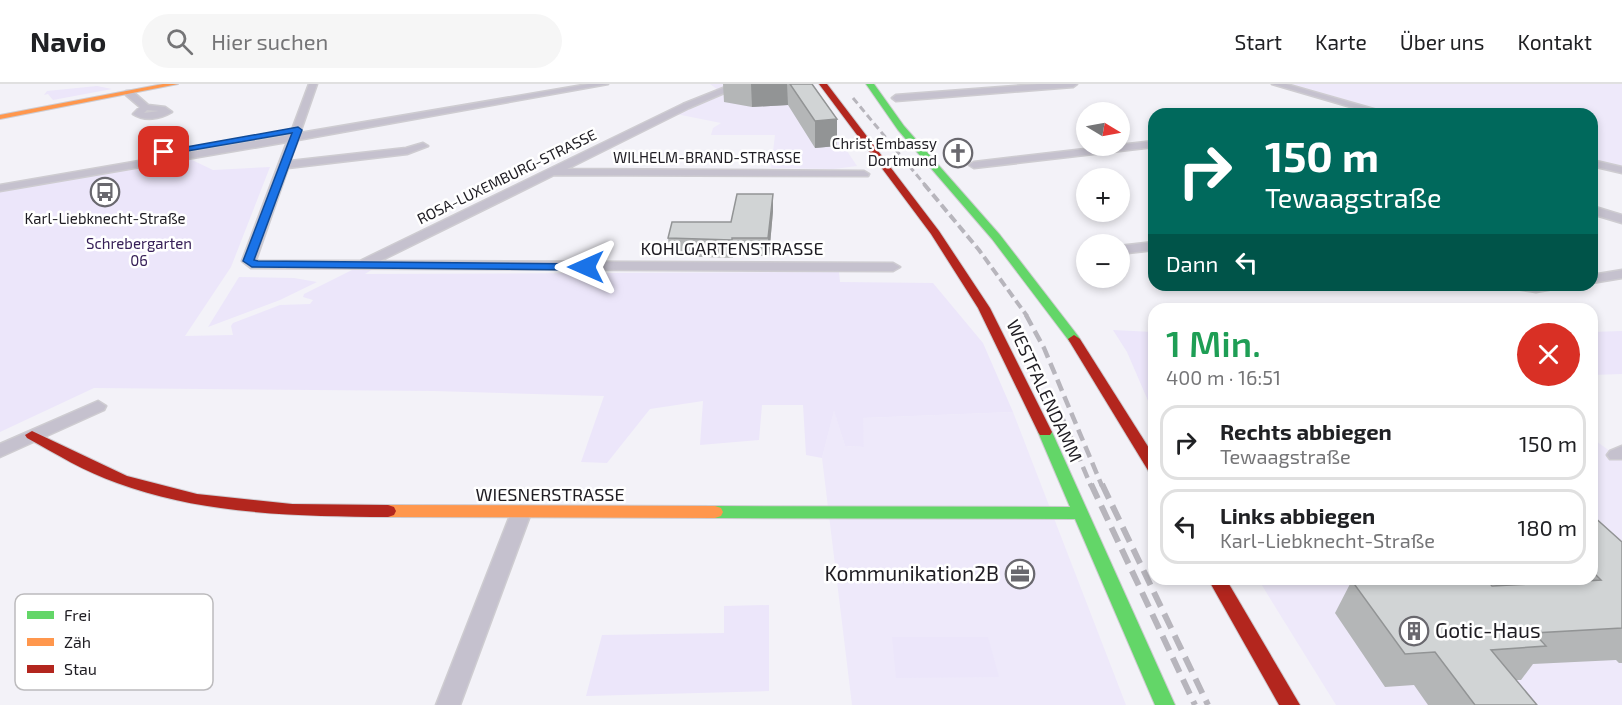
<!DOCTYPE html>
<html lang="de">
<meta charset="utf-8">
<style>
:root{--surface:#fff;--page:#f6f6f6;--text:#202124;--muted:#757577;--line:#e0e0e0}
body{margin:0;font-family:"Exo 2",sans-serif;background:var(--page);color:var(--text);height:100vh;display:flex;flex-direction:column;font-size:22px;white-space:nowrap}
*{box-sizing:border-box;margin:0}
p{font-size:20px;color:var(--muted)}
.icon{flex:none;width:33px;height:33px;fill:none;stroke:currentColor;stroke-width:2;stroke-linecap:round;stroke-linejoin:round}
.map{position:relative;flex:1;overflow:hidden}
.details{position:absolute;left:1148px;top:219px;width:450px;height:282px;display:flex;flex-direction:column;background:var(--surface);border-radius:18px;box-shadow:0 3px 9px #0003}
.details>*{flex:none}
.guide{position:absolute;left:1148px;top:24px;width:450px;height:183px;border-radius:18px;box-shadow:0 3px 9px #0003;background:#00695c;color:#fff;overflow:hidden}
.needle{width:39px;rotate:100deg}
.controls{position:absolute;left:1076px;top:18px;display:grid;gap:12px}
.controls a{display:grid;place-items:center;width:54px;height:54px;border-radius:50%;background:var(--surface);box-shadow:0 3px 9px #0003;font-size:30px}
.pin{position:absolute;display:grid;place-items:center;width:51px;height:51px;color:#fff;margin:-26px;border-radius:12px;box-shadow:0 3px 9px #0006}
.me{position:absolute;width:66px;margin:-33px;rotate:270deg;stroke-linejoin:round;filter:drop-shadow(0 0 4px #0008)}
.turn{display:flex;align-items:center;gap:21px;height:126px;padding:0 18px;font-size:27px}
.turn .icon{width:78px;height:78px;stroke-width:2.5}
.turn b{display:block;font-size:42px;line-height:51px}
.then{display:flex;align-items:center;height:57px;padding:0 18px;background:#0003;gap:12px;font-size:22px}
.round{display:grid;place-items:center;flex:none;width:63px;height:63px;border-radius:32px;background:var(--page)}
.overview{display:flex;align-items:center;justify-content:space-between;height:102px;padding:0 18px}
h1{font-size:36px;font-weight:600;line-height:45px;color:#1e9e55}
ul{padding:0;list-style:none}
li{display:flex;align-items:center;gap:18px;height:75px;margin:0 12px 9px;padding:0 6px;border:3px solid var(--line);border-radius:18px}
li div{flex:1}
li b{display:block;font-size:22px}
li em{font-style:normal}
header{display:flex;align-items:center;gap:36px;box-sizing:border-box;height:84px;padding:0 30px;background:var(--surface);border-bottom:2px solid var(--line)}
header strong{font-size:28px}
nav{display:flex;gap:33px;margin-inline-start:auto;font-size:21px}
.search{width:420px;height:54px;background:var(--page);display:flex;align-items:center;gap:15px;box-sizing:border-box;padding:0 21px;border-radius:33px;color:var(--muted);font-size:22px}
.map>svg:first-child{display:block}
</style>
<header>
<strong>Navio</strong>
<div class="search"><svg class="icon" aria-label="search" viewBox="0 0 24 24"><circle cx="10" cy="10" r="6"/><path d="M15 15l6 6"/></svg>Hier suchen</div>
<nav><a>Start</a><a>Karte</a><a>Über uns</a><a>Kontakt</a></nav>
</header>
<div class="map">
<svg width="1622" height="621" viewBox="0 0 1622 621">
<rect width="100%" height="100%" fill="#f3f2f8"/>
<g fill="#eee9fa">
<path d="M710 0H798L819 25 857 82 834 85 771 84 775 51H711L713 44 721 39 666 28 718 6Z"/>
<path d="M1281 0H1622V83L1592 77V30H1391Z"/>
<path d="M834 326 845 362 864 363 862 334 1013 328 1126 621H852L822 374Z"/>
<path d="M1592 354 1622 376V621H1336L1258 495H1592Z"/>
</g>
<g fill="#ece6fa">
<path d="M97 2 112 5 53 16 48 10 44 11 47 7Z"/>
<path d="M190 75 213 86 270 83 231 183 185 252 233 251 231 242 233 239 280 221 310 220 313 216 303 213 304 210 352 186 373 185 365 190 839 188 840 198 933 199 983 259 1013 328 863 334 864 363 845 362 834 327 822 374 806 371 803 321H762L759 356 700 361 703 317 650 325 607 379 581 378 604 312 434 307 94 304 0 348V107Z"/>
<path d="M239 193 294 194 317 198 280 216 208 243Z"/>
<path d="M1113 246 1153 248V319H1149L1127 268Z"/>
<path d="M1622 247V290L1592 291V248Z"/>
<path d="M769 521V607L586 612 602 551 724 549V522Z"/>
<path d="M892 553H988L999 593 896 594Z"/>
</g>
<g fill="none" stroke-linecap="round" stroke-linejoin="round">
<g stroke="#ceccd1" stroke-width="3">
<g id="street">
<path d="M309 0H317L300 49 589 0H608L298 56 290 77 406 64 423 59 428 62 407 70 288 84 256 176 259 177H360L683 20 733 0H745L689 24 567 85 864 87 869 90 868 92 554 91 380 177 893 179 900 183 893 187 251 184 242 177 287 58 0 107V101L290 51Z"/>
<path d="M1040 0H1077L1073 3 896 17 892 14 896 11Z"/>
<path d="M1272 0H1286L1391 30H1375Z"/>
<path d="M126 7H132L148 21 165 23 172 28C160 35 145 38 133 30L140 23 126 11ZM147 26 159 27 144 29Z"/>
<path d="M1154 57V63L974 84 969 81 974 78Z"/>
<path d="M1592 76 1622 83V89L1592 82Z"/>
<path d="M1592 122 1622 131V139L1592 130Z"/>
<path d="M1154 158V166L1119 170V162Z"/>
<path d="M1622 186V194L1592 199V191Z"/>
<path d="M1508 201H1561L1559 204 1536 208 1510 204Z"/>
<path d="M98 317 106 322 104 326 0 373V360Z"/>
<path d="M1622 362V375H1610L1607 371 1610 367Z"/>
<path d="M521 422 528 424 531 429 460 621H436L511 429 514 424Z"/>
</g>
</g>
<g stroke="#ceccd1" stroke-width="2">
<g id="fast">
<path d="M866 0H874L904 42 1000 151 1078 252 1080 255 1078 258H1070L992 155 898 46Z"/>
<path d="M1045 344 1052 348 1175 621H1155L1075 435 715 434 709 432 707 428 709 424 715 422 1070 423 1038 348Z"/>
</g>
</g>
<g stroke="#ceccd1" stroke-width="2">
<g id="slow">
<path d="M163 0H178L0 35V31Z"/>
<path d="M388 421 715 422 721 424 723 428 721 432 715 434 388 433 382 431 380 427 382 423Z"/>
</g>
</g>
<g stroke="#ceccd1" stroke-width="2">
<g id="jam">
<path d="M819 0H827L939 147 990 224 1052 348 1050 351H1040L1038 348 978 224 931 150Z"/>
<path d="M1074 251 1080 255 1154 372V390L1149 388 1068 255Z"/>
<path d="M32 347 127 392 197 410 292 420 388 421 394 423 396 427 394 431 388 433C297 432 204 431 117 399 85 388 56 370 27 354L25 351Z"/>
<path d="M1208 495H1226L1300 621H1279Z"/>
</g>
</g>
<use href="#street" fill="#c5c1ce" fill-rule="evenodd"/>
<use href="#fast" fill="#63d668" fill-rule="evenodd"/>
<use href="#slow" fill="#ff974d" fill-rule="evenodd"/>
<use href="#jam" fill="#b3261e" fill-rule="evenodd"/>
<path stroke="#b7b5bc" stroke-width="3" stroke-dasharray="7 4" stroke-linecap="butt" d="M853 14 925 101"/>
<path stroke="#b7b5bc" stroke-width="4" stroke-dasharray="9 4.5" stroke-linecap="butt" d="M924 100 979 166 1027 232"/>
<g stroke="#b7b5bc" stroke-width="4.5" stroke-dasharray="12 6" stroke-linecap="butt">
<path d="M1026 231 1044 264 1102 402"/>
<path d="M1062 333 1091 402"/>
</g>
<g stroke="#b7b5bc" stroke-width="6" stroke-dasharray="16 8" stroke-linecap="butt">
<path d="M1091 400 1195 621"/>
<path d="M1102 400 1208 621"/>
</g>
</g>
<g fill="#b4b6b7">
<path d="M723 0H812L837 35V62L815 64 788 21 752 23 724 18Z"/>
<path d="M773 127 769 172H733V174L670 172 668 154Z"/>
<path d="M1592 431 1622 458V579H1619L1616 576 1533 580 1521 596H1516L1537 621H1428L1414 601 1385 603 1335 529 1350 500 1346 495H1486L1492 502 1547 499 1543 495H1592Z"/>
</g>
<g fill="#929495">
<path d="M751 0H787L788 21 752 23Z"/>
<path d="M837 35V62L815 64V37Z"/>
<path d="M773 110V127L769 172 768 154Z"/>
</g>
<g fill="#d1d4d5" stroke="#929495" stroke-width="1.5">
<path d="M790 0H812L837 35 815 37Z"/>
<path d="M737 110H773L768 154H732V156L668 154 672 138H731Z"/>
<path d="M1592 431 1622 458V544L1534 549 1546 562 1491 566 1537 621H1475L1435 568 1405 570 1352 497 1388 495H1486L1492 502 1601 496 1592 487Z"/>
</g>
<path fill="#1a73e8" stroke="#114b97" stroke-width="1.5" d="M298 43 302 46 254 176 258 177 586 180 591 183 586 186 252 183 243 177 292 49 164 71 159 68Z"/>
<defs>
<g id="church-ring" transform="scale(1.5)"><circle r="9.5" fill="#fff" stroke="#69686e" stroke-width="1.5"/><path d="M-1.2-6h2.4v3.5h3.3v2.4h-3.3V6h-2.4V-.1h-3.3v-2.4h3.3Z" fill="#69686e"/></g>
<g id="bus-ring" transform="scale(1.5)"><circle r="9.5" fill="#fff" stroke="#69686e" stroke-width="1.5"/><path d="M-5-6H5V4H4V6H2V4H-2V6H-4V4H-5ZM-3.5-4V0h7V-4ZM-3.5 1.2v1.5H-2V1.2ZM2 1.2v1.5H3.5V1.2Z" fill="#69686e"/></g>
<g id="office-ring" transform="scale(1.5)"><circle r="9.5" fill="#fff" stroke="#69686e" stroke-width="1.5"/><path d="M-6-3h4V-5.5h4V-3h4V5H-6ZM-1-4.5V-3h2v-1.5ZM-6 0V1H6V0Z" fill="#69686e"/></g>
<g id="building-ring" transform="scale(1.5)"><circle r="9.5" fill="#fff" stroke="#69686e" stroke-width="1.5"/><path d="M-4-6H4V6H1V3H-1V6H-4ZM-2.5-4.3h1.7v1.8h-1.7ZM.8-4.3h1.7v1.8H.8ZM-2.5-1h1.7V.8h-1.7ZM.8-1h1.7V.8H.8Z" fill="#69686e"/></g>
</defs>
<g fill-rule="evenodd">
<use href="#church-ring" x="958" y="69"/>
<use href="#bus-ring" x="105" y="108"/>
<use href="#office-ring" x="1020" y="490"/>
<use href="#building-ring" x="1414" y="547"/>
</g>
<g text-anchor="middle" stroke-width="5" stroke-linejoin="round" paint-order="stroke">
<g font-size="15" fill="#1f1d23" stroke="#fff" text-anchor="end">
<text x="937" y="65">Christ Embassy<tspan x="937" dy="17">Dortmund</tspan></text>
<text x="105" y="140" text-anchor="middle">Karl-Liebknecht-Straße</text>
</g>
<g font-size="15" fill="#1f1d23" stroke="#fff">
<text x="707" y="79">WILHELM-BRAND-STRASSE</text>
<text transform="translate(507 93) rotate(-26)" y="5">ROSA-LUXEMBURG-STRASSE</text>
</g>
<g font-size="15" fill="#372058" stroke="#fff">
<text x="139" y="165">Schrebergarten<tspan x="139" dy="17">06</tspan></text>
</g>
<g font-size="18" fill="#1f1d23" stroke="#fff">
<text x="732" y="171">KOHLGARTENSTRASSE</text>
<text transform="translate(1044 307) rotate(65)" y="6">WESTFALENDAMM</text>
<text x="550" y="417">WIESNERSTRASSE</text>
</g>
<g font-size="21" fill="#1f1d23" stroke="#fff" text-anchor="end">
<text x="999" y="497">Kommunikation2B</text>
<text x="1435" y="554" text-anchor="start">Gotic-Haus</text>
</g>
</g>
<rect x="15" y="510" width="198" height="96" rx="9" fill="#fff" stroke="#bcbbbd" stroke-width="1.5"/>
<rect x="27" y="527" width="27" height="8" fill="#63d668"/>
<rect x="27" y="554" width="27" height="8" fill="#ff974d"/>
<rect x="27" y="581" width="27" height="8" fill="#b3261e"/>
<g font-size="16" fill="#1f1d23">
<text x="64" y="537">Frei</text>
<text x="64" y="564">Zäh</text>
<text x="64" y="591">Stau</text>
</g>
</svg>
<div class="controls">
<a><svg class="needle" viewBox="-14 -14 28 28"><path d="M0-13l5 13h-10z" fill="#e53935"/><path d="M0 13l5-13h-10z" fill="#757577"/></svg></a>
<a>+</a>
<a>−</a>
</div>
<div class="pin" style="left:164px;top:68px;background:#d93025"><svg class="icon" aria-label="arrive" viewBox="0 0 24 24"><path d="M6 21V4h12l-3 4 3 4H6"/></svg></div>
<svg class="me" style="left:586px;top:183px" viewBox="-20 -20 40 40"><path d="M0-17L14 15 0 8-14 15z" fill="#1a73e8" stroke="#fff" stroke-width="4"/></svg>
<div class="guide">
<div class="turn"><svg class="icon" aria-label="right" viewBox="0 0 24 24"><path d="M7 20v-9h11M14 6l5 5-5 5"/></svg><div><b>150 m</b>Tewaagstraße</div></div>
<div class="then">Dann<svg class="icon" aria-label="left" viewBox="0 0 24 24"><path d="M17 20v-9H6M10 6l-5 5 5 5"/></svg></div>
</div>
<section class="details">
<div class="overview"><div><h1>1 Min.</h1><p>400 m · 16:51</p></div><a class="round" style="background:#d93025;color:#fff"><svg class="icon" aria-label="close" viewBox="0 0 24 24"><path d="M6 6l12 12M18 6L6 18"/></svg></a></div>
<ul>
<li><svg class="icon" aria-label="right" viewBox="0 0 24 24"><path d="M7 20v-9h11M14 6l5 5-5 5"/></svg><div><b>Rechts abbiegen</b><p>Tewaagstraße</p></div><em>150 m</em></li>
<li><svg class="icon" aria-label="left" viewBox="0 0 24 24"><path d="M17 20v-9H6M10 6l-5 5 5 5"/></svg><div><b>Links abbiegen</b><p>Karl-Liebknecht-Straße</p></div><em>180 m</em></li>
</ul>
</section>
</div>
